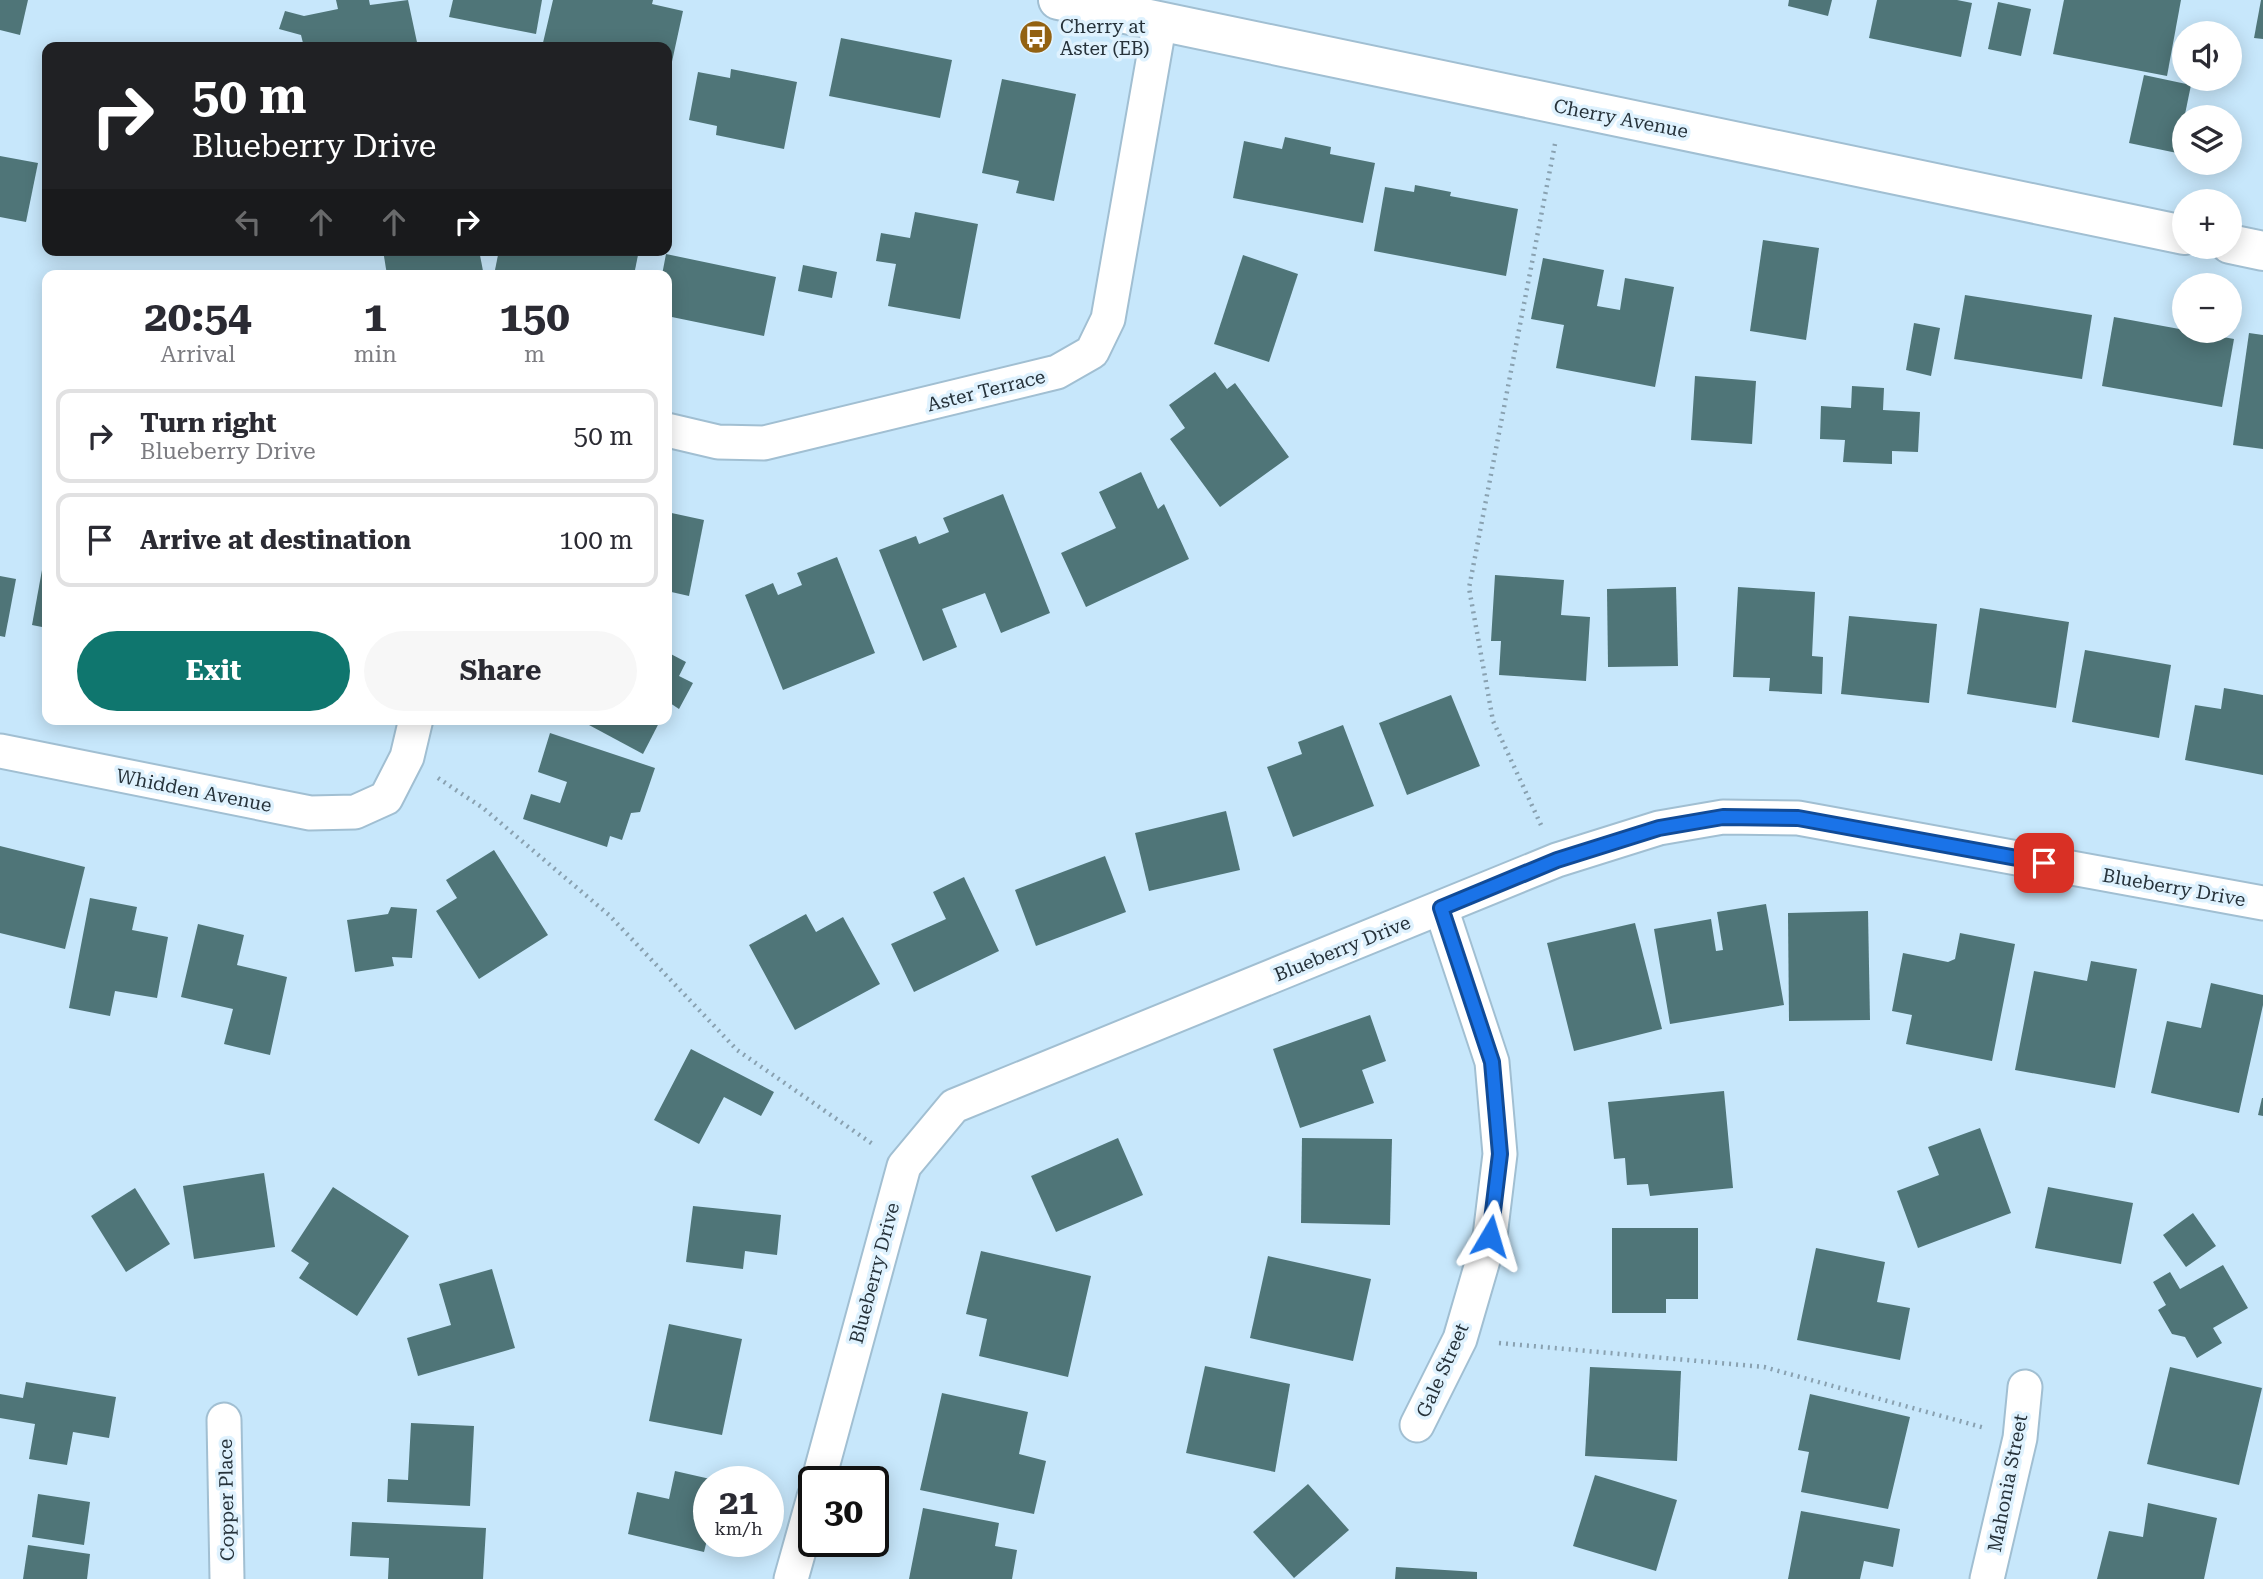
<!DOCTYPE html>
<meta charset="utf-8">
<style>
:root{--surface:#fff;--page:#f7f7f7;--text:#2b2b33;--muted:#7c7c81;--line:#e1e1e2;--accent:#0f766e}
body{margin:0;font-family:"Roboto Serif",serif;background:var(--page);color:var(--text);height:100vh;display:flex;flex-direction:column;font-size:26px;white-space:nowrap}
*{box-sizing:border-box;margin:0}
p{font-size:23px;color:var(--muted)}
.icon{flex:none;width:38px;height:38px;fill:none;stroke:currentColor;stroke-width:2;stroke-linecap:round;stroke-linejoin:round}
.map{position:relative;flex:1;overflow:hidden}
.drawer{position:absolute;left:42px;top:270px;width:630px;height:455px;display:flex;flex-direction:column;background:var(--surface);border-radius:14px;box-shadow:0 4px 18px #0003}
.drawer>*{flex:none}
.banner{position:absolute;left:42px;top:42px;width:630px;height:214px;border-radius:14px;box-shadow:0 4px 18px #0003;background:#202124;color:#fff;overflow:hidden}
.tools{position:absolute;left:2172px;top:21px;display:grid;gap:14px}
.tools a{display:grid;place-items:center;width:70px;height:70px;border-radius:50%;background:var(--surface);box-shadow:0 4px 18px #0003;font-size:35px}
.speed{position:absolute;left:693px;top:1466px;display:flex;gap:14px;font-size:35px;font-weight:700;text-align:center}
.speed>*{display:grid;place-content:center;width:91px;height:91px;border-radius:50%;background:var(--surface);box-shadow:0 4px 18px #0003;line-height:1}
.speed small{font-size:18px;font-weight:400}
.speed .limit{border:4px solid #111;border-radius:10px;background:#fff;color:#111}
.pin{position:absolute;display:grid;place-items:center;width:60px;height:60px;color:#fff;margin:-30px;border-radius:14px;box-shadow:0 4px 10px #0006}
.me{position:absolute;width:77px;margin:-38px;rotate:7deg;stroke-linejoin:round;filter:drop-shadow(0 0 5px #0008)}
.turn{display:flex;align-items:center;gap:24px;height:147px;padding:0 35px;font-size:32px}
.turn .icon{width:91px;height:91px;stroke-width:2.5}
.turn b{display:block;font-size:49px;line-height:60px}
.lanes{display:flex;align-items:center;height:66px;padding:0 35px;background:#0003;justify-content:center;gap:35px;direction:ltr}
.lanes .off{opacity:.35}
.eta{display:flex;justify-content:space-evenly;align-items:center;height:119px;text-align:center}
.eta b{font-size:42px;font-weight:700;line-height:49px}
.action{display:flex;gap:14px;margin-top:auto;padding:14px 35px}
.action a{flex:1;height:80px;border-radius:42px;background:var(--accent);color:#fff;font-size:28px;font-weight:700;line-height:80px;text-align:center}
.action a+a{background:var(--page);color:var(--text)}
ul{padding:0;list-style:none}
li{display:flex;align-items:center;gap:21px;height:94px;margin:0 14px 10px;padding:0 21px;border:4px solid var(--line);border-radius:14px}
li div{flex:1}
li b{display:block;font-size:26px}
li em{font-style:normal}
.map>svg:first-child{display:block}
</style>
<div class="map">
<svg width="2263" height="1579" viewBox="0 0 2263 1579">
<rect width="100%" height="100%" fill="#c7e7fb"/>
<g fill="#4f7578">
<path d="M0 0H28L20 35 0 30Z"/>
<path d="M336 0H369L370 5 408 0 418 47H304L301 35 279 29 285 11 304 16 338 9Z"/>
<path d="M453 0H542L536 34 449 17Z"/>
<path d="M553 0H653L652 4 683 11 668 80 667 47H542Z"/>
<path d="M1789 0H1832L1828 16 1788 6Z"/>
<path d="M1877 0H1957L1972 3 1961 57 1869 38Z"/>
<path d="M2064 0H2181L2167 76 2053 54Z"/>
<path d="M2261 0H2263V39L2254 38Z"/>
<path d="M1998 2 2031 9 2021 56 1988 49Z"/>
<path d="M841 38 952 60 940 118 829 96Z"/>
<path d="M731 69 797 82 784 149 716 135 717 126 689 120 698 72 730 78Z"/>
<path d="M2144 75 2191 85 2177 153 2129 143Z"/>
<path d="M1002 79 1076 94 1054 201 1016 193 1019 181 982 173Z"/>
<path d="M1285 137 1331 147 1330 154 1375 163 1363 223 1233 198 1244 141 1282 149Z"/>
<path d="M0 156 38 163 26 222 0 217Z"/>
<path d="M1415 185 1451 192 1450 196 1518 209 1506 276 1374 251 1385 187 1414 192Z"/>
<path d="M915 212 978 224 960 319 888 306 896 264 876 261 881 233 910 238Z"/>
<path d="M1763 240 1819 248 1806 340 1750 331Z"/>
<path d="M383 250H479L483 271 464 275H387Z"/>
<path d="M499 250H639L634 275H514L495 270Z"/>
<path d="M666 254 776 277 764 336 667 316V275H662Z"/>
<path d="M1243 255 1298 274 1269 362 1214 344Z"/>
<path d="M1543 258 1604 270 1597 306 1620 310 1625 278 1674 287 1655 387 1556 368 1564 325 1531 319Z"/>
<path d="M803 265 837 272 832 298 798 291Z"/>
<path d="M1965 295 2092 315 2082 379 1954 359Z"/>
<path d="M2114 317 2234 339 2222 407 2102 386Z"/>
<path d="M1914 323 1940 328 1931 376 1906 370Z"/>
<path d="M2249 333 2263 335V449L2233 445Z"/>
<path d="M1215 372 1227 389 1235 383 1289 457 1220 507 1170 439 1185 428 1169 405Z"/>
<path d="M1695 376 1756 381 1752 444 1691 440Z"/>
<path d="M1852 386 1884 388 1883 410 1920 412 1918 452 1892 451V464L1843 462 1845 440 1820 439 1821 406 1851 408Z"/>
<path d="M1141 472 1158 509 1164 504 1189 559 1086 607 1061 553 1116 528 1099 492Z"/>
<path d="M1003 494 1050 613 1001 633 985 593 942 609 957 647 923 661 879 550 916 536 919 544 949 532 943 518Z"/>
<path d="M667 512 704 520 689 596 667 591Z"/>
<path d="M837 557 875 653 783 690 745 595 773 583 778 595 802 585 797 573Z"/>
<path d="M42 570 47 571V628L32 625Z"/>
<path d="M1495 575 1564 580 1561 615 1590 617 1586 681 1499 675 1501 641H1491Z"/>
<path d="M0 576 16 579 5 637 0 636Z"/>
<path d="M1676 587 1678 666 1608 667 1607 589Z"/>
<path d="M1738 587 1815 592 1812 656 1823 657 1822 694 1769 691 1770 678 1733 677Z"/>
<path d="M1980 608 2069 622 2056 708 1967 694Z"/>
<path d="M1849 616 1937 624 1929 703 1841 694Z"/>
<path d="M2085 650 2171 665 2159 738 2072 722Z"/>
<path d="M667 652 686 662 679 676 693 683 679 709 670 703 667 708Z"/>
<path d="M2224 688 2263 695V775L2185 760 2195 705 2221 709Z"/>
<path d="M1451 695 1480 766 1407 795 1379 723Z"/>
<path d="M590 719H661L643 754 589 725Z"/>
<path d="M1343 725 1374 806 1293 837 1267 767 1302 754 1298 742Z"/>
<path d="M550 733 655 768 640 812 631 813 622 840 610 836 607 847 523 819 531 794 560 803 567 782 538 772Z"/>
<path d="M1226 811 1240 870 1149 891 1135 833Z"/>
<path d="M0 846 85 867 65 949 0 933Z"/>
<path d="M494 850 548 935 479 979 436 911 457 898 446 880Z"/>
<path d="M1105 856 1126 912 1036 946 1015 890Z"/>
<path d="M964 877 999 951 914 992 891 944 946 919 933 892Z"/>
<path d="M90 898 137 907 132 930 168 937 157 998 115 991 110 1016 69 1008Z"/>
<path d="M1766 904 1784 1005 1670 1024 1654 929 1711 919 1716 951 1723 950 1717 912Z"/>
<path d="M391 907 417 909 412 958 392 957 394 966 355 972 347 920 388 914Z"/>
<path d="M1868 911 1870 1020 1789 1021 1788 913Z"/>
<path d="M806 914 816 932 843 917 880 984 795 1030 749 945Z"/>
<path d="M1635 923 1662 1029 1574 1051 1547 943Z"/>
<path d="M198 924 244 935 237 965 287 977 270 1055 224 1044 233 1009 181 997Z"/>
<path d="M1960 933 2015 944 1992 1061 1906 1044 1912 1015 1892 1011 1903 953 1948 962 1955 959Z"/>
<path d="M2091 961 2137 969 2115 1088 2015 1070 2034 971 2087 981Z"/>
<path d="M2211 983 2263 995V1005L2239 1113 2151 1093 2167 1021 2201 1028Z"/>
<path d="M1370 1015 1386 1061 1362 1070 1374 1103 1300 1128 1273 1049Z"/>
<path d="M691 1049 774 1092 761 1116 724 1097 699 1144 654 1120Z"/>
<path d="M1724 1091 1733 1188 1650 1196 1648 1184 1627 1185 1625 1158 1614 1159 1608 1102Z"/>
<path d="M2262 1098H2263V1116L2258 1115Z"/>
<path d="M1980 1128 2011 1213 1918 1248 1897 1191 1939 1175 1928 1147Z"/>
<path d="M1118 1138 1143 1195 1056 1232 1031 1176Z"/>
<path d="M1302 1138 1392 1139 1390 1225 1301 1223Z"/>
<path d="M264 1173 275 1247 194 1259 183 1186Z"/>
<path d="M333 1187 409 1236 357 1316 299 1278 309 1263 291 1251Z"/>
<path d="M2048 1187 2133 1203 2121 1264 2035 1248Z"/>
<path d="M135 1188 170 1244 126 1272 91 1216Z"/>
<path d="M693 1206 781 1215 777 1255 745 1251 743 1269 686 1262Z"/>
<path d="M2193 1213 2216 1246 2186 1267 2163 1235Z"/>
<path d="M1612 1228H1698V1299H1666V1313H1612Z"/>
<path d="M1816 1248 1885 1262 1877 1302 1910 1308 1900 1360 1797 1340Z"/>
<path d="M981 1251 1091 1276 1068 1377 979 1356 987 1319 966 1314Z"/>
<path d="M1268 1256 1371 1279 1353 1361 1250 1338Z"/>
<path d="M2223 1265 2248 1308 2213 1328 2222 1343 2197 1358 2185 1337 2172 1334 2158 1310 2166 1305 2153 1282 2170 1272 2180 1289Z"/>
<path d="M492 1269 515 1348 418 1376 407 1338 451 1325 439 1284Z"/>
<path d="M669 1324 742 1339 722 1435 649 1421Z"/>
<path d="M1205 1366 1290 1384 1275 1472 1186 1453Z"/>
<path d="M1590 1367 1681 1371 1677 1461 1585 1456Z"/>
<path d="M2170 1367 2262 1388 2239 1485 2147 1464Z"/>
<path d="M26 1382 116 1397 109 1438 73 1432 67 1465 29 1459 35 1424 0 1418V1394L23 1398Z"/>
<path d="M942 1393 1028 1412 1019 1454 1046 1461 1034 1514 920 1490Z"/>
<path d="M1810 1394 1910 1417 1888 1509 1801 1492 1809 1452 1798 1450Z"/>
<path d="M411 1423 474 1426 470 1506 387 1502 388 1479 408 1480Z"/>
<path d="M675 1471 719 1481 709 1482V1532L704 1552 628 1534 637 1492 669 1499Z"/>
<path d="M1595 1475 1677 1500 1656 1571 1573 1546Z"/>
<path d="M1308 1484 1349 1530 1294 1578 1253 1532Z"/>
<path d="M38 1494 90 1502 84 1545 32 1537Z"/>
<path d="M2148 1503 2217 1518 2204 1579H2097L2109 1531 2143 1537Z"/>
<path d="M923 1508 999 1523 995 1546 1017 1550 1012 1579H909Z"/>
<path d="M1801 1511 1900 1529 1893 1567 1864 1561 1860 1579H1788Z"/>
<path d="M352 1522 486 1528 483 1579H388L389 1558 350 1556Z"/>
<path d="M28 1545 90 1554 87 1579H23Z"/>
<path d="M1396 1567 1477 1572V1579H1395Z"/>
</g>
<g fill="none" stroke-linecap="round" stroke-linejoin="round">
<g stroke="#a1bfd2" stroke-width="37">
<g id="street">
<path d="M667 430 718 442 764 443 1057 372 1092 352 1108 319 1160 21"/>
<path d="M0 751 310 813 355 812 386 798 407 757 416 719"/>
<path d="M224 1420 227 1579"/>
<path d="M1417 1425 1460 1339 1490 1236 1500 1154 1492 1062 1441 908"/>
<path d="M818 1482 904 1166 954 1106 1557 860 1659 828 1723 817 1798 818 2263 903"/>
<path d="M791 1579 814 1497"/>
<path d="M1987 1579 2020 1438 2025 1387"/>
</g>
</g>
<g stroke="#a1bfd2" stroke-width="42">
<g id="secondary">
<path d="M1058 0 2184 235"/>
<path d="M2230 244 2263 251"/>
</g>
</g>
<g stroke="#89a1b0" stroke-width="4.5" stroke-dasharray="2 5" stroke-linecap="butt">
<path d="M438 778 483 808 609 915 737 1050 874 1145"/>
<path d="M1541 825 1493 721 1469 588 1555 144"/>
<path d="M1499 1343 1764 1367 1985 1428"/>
</g>
<use href="#street" stroke="#fff" stroke-width="33"/>
<use href="#secondary" stroke="#fff" stroke-width="38"/>
</g>
<g fill="none" stroke-linecap="round" stroke-linejoin="round">
<g stroke="#114b97" stroke-width="18">
<path id="route" d="M1490 1236 1500 1154 1492 1062 1441 908 1557 860 1659 828 1723 817 1798 818 2044 863"/>
</g>
<use href="#route" stroke="#1a73e8" stroke-width="12"/>
</g>
<defs>
<g id="bus-disc" transform="scale(1.75)"><circle r="9.5" fill="#936212" stroke="#dff2fe"/><path d="M-5-6H5V4H4V6H2V4H-2V6H-4V4H-5ZM-3.5-4V0h7V-4ZM-3.5 1.2v1.5H-2V1.2ZM2 1.2v1.5H3.5V1.2Z" fill="#fff"/></g>
</defs>
<g fill-rule="evenodd">
<use href="#bus-disc" x="1036" y="37"/>
</g>
<g text-anchor="middle" stroke-width="7" stroke-linejoin="round" paint-order="stroke">
<g font-size="19" fill="#26323a" stroke="#dff2fe" text-anchor="start">
<text x="1060" y="33">Cherry at<tspan x="1060" dy="22">Aster (EB)</tspan></text>
</g>
<g font-size="19" fill="#26323a" stroke="#dff2fe">
<text transform="translate(1621 118) rotate(11)" y="7">Cherry Avenue</text>
<text transform="translate(986 390) rotate(-14)" y="7">Aster Terrace</text>
<text transform="translate(194 790) rotate(11)" y="7">Whidden Avenue</text>
<text transform="translate(2174 887) rotate(10)" y="7">Blueberry Drive</text>
<text transform="translate(1342 948) rotate(-22)" y="7">Blueberry Drive</text>
<text transform="translate(874 1273) rotate(-75)" y="7">Blueberry Drive</text>
<text transform="translate(1442 1370) rotate(-66)" y="7">Gale Street</text>
<text transform="translate(2007 1483) rotate(-79)" y="7">Mahonia Street</text>
<text transform="translate(226 1500) rotate(-91)" y="7">Copper Place</text>
</g>
</g>
</svg>
<div class="tools">
<a><svg class="icon" aria-label="sound" viewBox="0 0 24 24"><path d="M4 9h4l5-4v14l-5-4H4zM17 9q2 3 0 6"/></svg></a>
<a><svg class="icon" aria-label="layers" viewBox="0 0 24 24"><path d="M12 4l9 5-9 5-9-5zM3 14l9 5 9-5"/></svg></a>
<a>+</a>
<a>−</a>
</div>
<div class="speed"><div>21<small>km/h</small></div><div class="limit">30</div></div>
<div class="pin" style="left:2044px;top:863px;background:#d93025"><svg class="icon" aria-label="arrive" viewBox="0 0 24 24"><path d="M6 21V4h12l-3 4 3 4H6"/></svg></div>
<svg class="me" style="left:1490px;top:1236px" viewBox="-20 -20 40 40"><path d="M0-17L14 15 0 8-14 15z" fill="#1a73e8" stroke="#fff" stroke-width="4"/></svg>
<div class="banner">
<div class="turn"><svg class="icon" aria-label="right" viewBox="0 0 24 24"><path d="M7 20v-9h11M14 6l5 5-5 5"/></svg><div><b>50 m</b>Blueberry Drive</div></div>
<div class="lanes"><svg class="icon off" aria-label="left" viewBox="0 0 24 24"><path d="M17 20v-9H6M10 6l-5 5 5 5"/></svg><svg class="icon off" aria-label="ahead" viewBox="0 0 24 24"><path d="M12 20V5M6 11l6-6 6 6"/></svg><svg class="icon off" aria-label="ahead" viewBox="0 0 24 24"><path d="M12 20V5M6 11l6-6 6 6"/></svg><svg class="icon" aria-label="right" viewBox="0 0 24 24"><path d="M7 20v-9h11M14 6l5 5-5 5"/></svg></div>
</div>
<section class="drawer">
<div class="eta">
<div><b>20:54</b><p>Arrival</p></div>
<div><b>1</b><p>min</p></div>
<div><b>150</b><p>m</p></div>
</div>
<ul>
<li><svg class="icon" aria-label="right" viewBox="0 0 24 24"><path d="M7 20v-9h11M14 6l5 5-5 5"/></svg><div><b>Turn right</b><p>Blueberry Drive</p></div><em>50 m</em></li>
<li><svg class="icon" aria-label="arrive" viewBox="0 0 24 24"><path d="M6 21V4h12l-3 4 3 4H6"/></svg><div><b>Arrive at destination</b></div><em>100 m</em></li>
</ul>
<div class="action"><a>Exit</a><a>Share</a></div>
</section>
</div>
